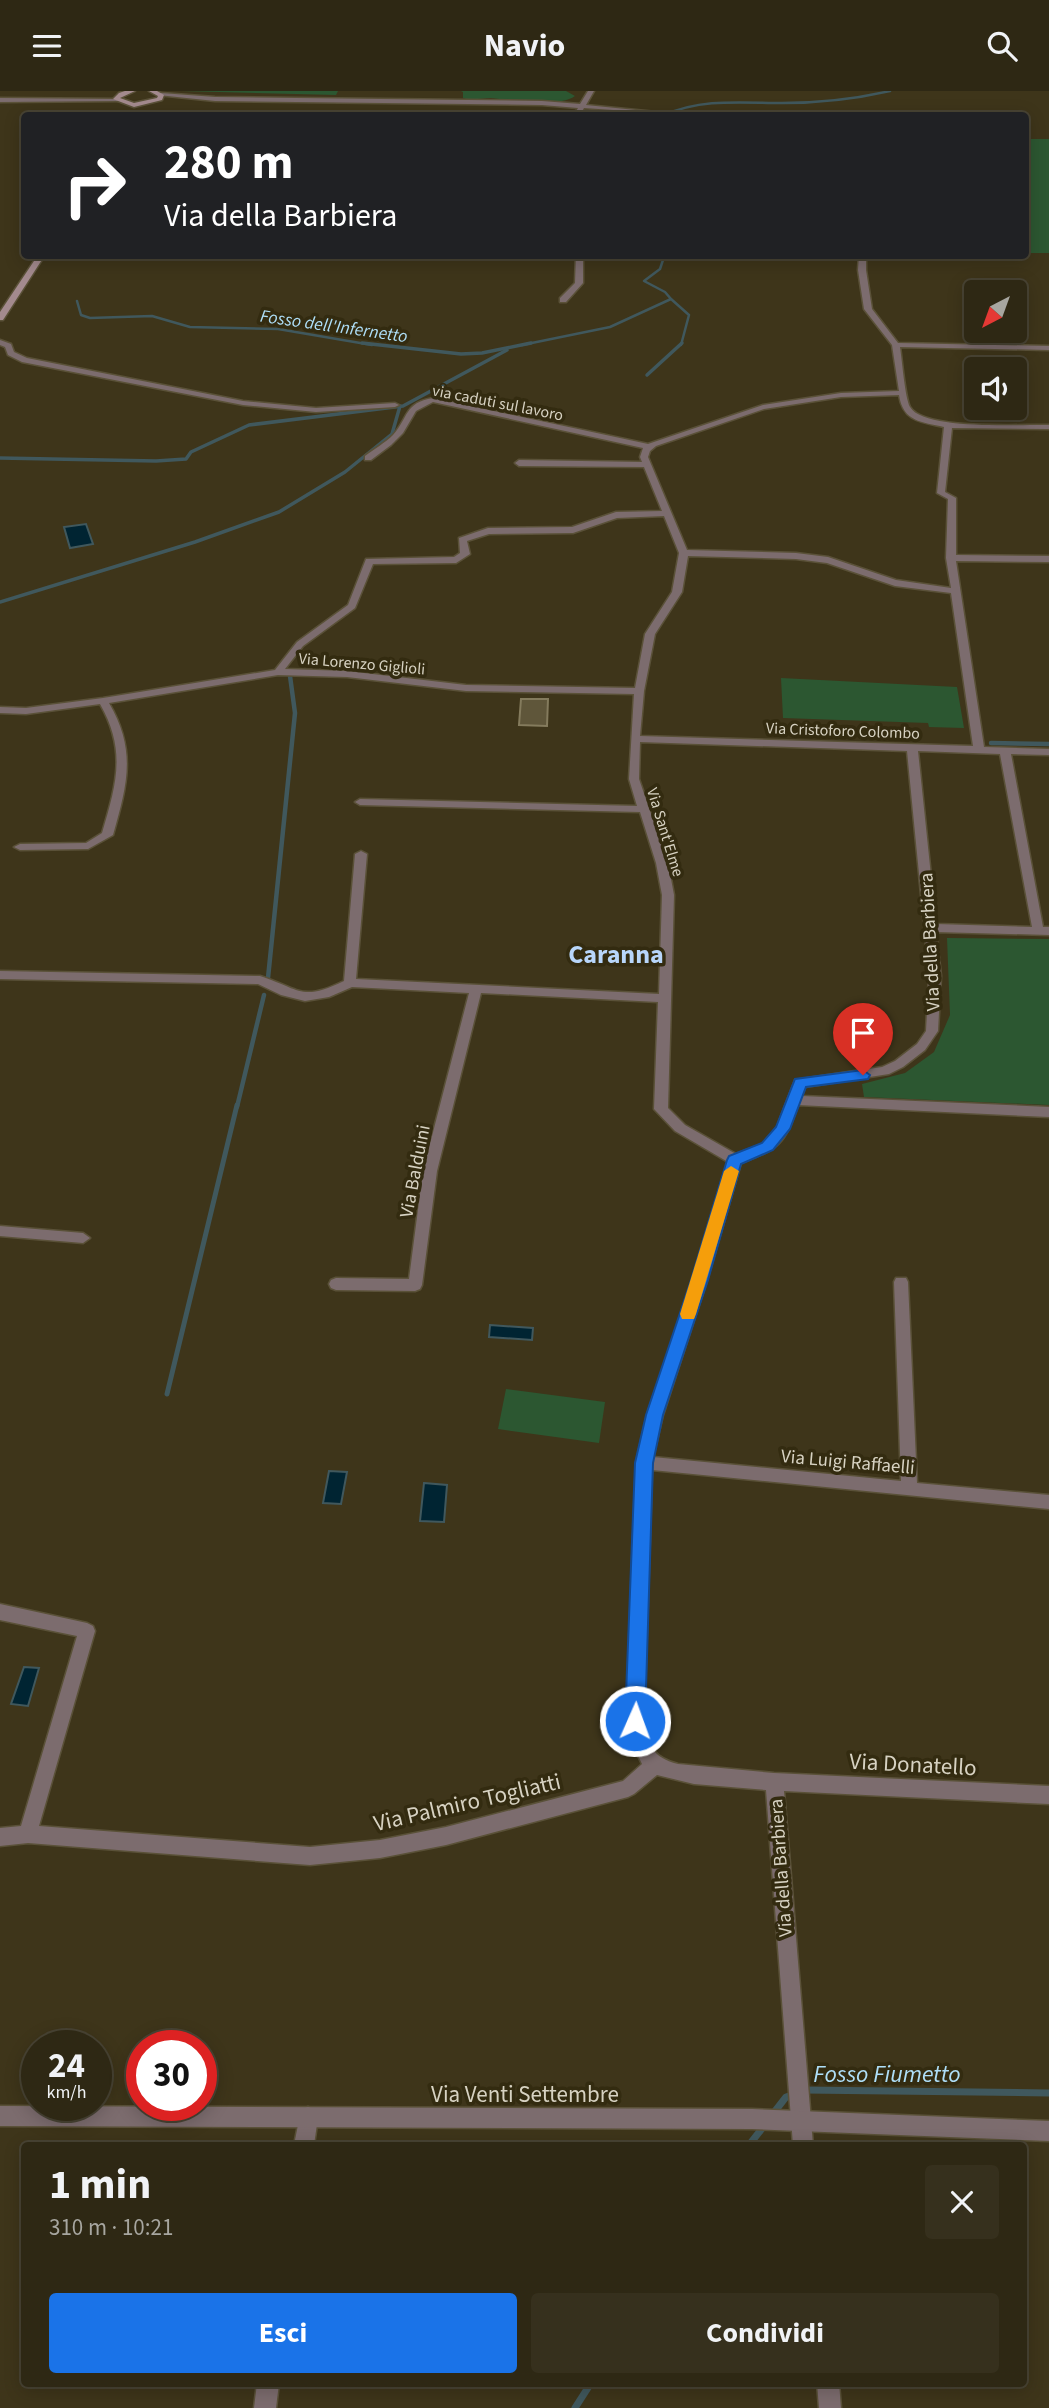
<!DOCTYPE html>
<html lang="it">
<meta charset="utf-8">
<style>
:root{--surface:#2e2814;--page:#36301d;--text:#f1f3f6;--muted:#a7a6a0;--line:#494434;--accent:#1a73e8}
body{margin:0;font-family:"Source Sans 3",sans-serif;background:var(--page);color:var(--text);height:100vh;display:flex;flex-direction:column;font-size:26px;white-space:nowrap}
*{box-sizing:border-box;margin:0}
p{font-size:23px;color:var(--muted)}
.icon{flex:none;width:38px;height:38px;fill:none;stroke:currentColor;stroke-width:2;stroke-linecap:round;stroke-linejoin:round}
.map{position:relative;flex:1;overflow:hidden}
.drawer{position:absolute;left:21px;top:2051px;width:1006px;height:245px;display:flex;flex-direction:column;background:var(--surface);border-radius:7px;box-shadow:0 4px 18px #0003,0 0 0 2px var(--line)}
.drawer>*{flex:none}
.hud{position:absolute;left:21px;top:21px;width:1008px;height:147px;border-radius:7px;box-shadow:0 4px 18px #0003,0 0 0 2px var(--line);background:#202124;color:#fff;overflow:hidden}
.needle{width:46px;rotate:221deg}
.buttons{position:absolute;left:964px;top:189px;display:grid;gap:14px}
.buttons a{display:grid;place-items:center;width:63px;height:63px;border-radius:7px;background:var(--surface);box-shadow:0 4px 18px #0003,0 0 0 2px var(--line);font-size:35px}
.speed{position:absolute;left:21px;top:1939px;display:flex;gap:14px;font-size:35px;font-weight:700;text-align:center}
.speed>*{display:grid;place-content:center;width:91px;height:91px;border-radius:50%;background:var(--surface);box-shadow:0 4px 18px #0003,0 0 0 2px var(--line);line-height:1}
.speed small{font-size:18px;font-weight:400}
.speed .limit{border:10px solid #d22;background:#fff;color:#111}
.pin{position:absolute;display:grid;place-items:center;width:60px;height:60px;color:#fff;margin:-72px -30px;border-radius:50% 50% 50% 0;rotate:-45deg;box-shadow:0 0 7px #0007}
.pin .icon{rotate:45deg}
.me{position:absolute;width:77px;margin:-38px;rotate:2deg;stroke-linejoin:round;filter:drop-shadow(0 0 5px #0008)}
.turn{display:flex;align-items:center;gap:24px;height:147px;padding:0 28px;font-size:32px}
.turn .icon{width:91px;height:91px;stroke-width:2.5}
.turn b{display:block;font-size:49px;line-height:60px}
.round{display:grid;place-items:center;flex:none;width:74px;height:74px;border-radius:7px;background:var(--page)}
.summary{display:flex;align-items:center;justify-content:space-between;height:119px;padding:0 28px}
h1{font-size:42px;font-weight:700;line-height:52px}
.button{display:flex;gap:14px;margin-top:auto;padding:14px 28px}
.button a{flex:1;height:80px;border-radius:7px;background:var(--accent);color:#fff;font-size:28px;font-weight:700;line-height:80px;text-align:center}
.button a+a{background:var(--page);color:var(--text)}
header{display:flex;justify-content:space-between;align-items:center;height:91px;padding:0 28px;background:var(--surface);font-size:32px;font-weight:700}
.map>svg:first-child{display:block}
</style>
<header><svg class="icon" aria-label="menu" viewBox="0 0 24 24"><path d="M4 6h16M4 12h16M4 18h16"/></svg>Navio<svg class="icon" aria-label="search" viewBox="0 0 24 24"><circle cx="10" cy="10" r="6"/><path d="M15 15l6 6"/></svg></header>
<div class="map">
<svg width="1049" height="2317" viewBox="0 0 1049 2317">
<rect width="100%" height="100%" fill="#3e351a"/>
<g fill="#2c5731">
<path d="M180 0H338L336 4Z"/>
<path d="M461 0H566L575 5C559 17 511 9 491 7 481 7 473 10 463 7V1Z"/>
<rect x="1026" y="48" width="23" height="114"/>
<path d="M781 587 957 596 964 637 929 636 928 632 783 627Z"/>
<path d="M947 847 1049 848V1014L864 1006 862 993 905 982 934 961 950 924Z"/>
<path d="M506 1298 605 1311 599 1352 498 1338Z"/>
</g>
<g fill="#002432" stroke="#40585d" stroke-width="2">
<path d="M86 433 93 453 70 457 64 436Z"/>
<path d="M490 1234 533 1237 532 1249 489 1246Z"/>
<path d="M329 1380 347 1381 341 1413 323 1412Z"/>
<path d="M424 1392 447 1394 444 1431 420 1430Z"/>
<path d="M24 1576 39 1577 28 1615 11 1613Z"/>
</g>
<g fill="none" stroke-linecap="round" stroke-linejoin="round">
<g stroke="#40585d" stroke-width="2.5">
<path d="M665 24C702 7 743 12 782 12 819 12 855 8 890 0"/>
<path d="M671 208 689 224 681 254"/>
<path d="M77 210 81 224 90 227 152 225 190 236 278 238 372 254"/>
<path d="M522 254 610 236 671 208 665 201 644 190 660 178 664 166 670 164"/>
</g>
<g stroke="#40585d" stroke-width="3.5">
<path d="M362 252 461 263 482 262 531 252"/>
<path d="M647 284 682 252"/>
<path d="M0 367 156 370 186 368 191 361 249 334 403 315 507 259"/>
<path d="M0 511 195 451 279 421 345 381 392 343 400 315"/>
</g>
<g stroke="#40585d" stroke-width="4.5">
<path d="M991 652 1049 653"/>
<path d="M268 887 295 622 290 585"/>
<path d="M237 1016 264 904"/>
</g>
<path stroke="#40585d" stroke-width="5" d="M167 1303 237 1014"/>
<g stroke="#40585d" stroke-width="7">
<path d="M804 1999 1049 2002"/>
<path d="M772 2024 786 2006 795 2003"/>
<path d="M749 2054 764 2035"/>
<path d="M575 2317 591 2292"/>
</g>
</g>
<path fill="#5f563a" stroke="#847b5d" stroke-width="2" d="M521 608H548L547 635 519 634Z"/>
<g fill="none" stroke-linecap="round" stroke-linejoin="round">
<g stroke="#5a5138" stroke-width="3">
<g id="minor">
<path d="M588 0H594L586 14 686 24 584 17 580 24H574L578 17 542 14 215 10 158 4 161 2 215 6 542 10 580 13Z"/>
<path d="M576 164H583V192L566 211H560V207L575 192Z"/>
<path d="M859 164H866V179L872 218 898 252 1049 255V259L900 256C902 269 905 307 910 316 924 340 1022 333 1049 334V338L952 337 945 401 956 407V464L1049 465V471L956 470 984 656 1049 658V664L1011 663 1043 836H1049V844L936 841 941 885 938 940 925 959 903 976 889 983 805 996 802 1005 1049 1016V1026L798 1014C784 1054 780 1057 741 1072L707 1189 663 1324 653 1366 901 1390 894 1191 896 1187H906L908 1191 917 1392 1049 1404V1418L652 1379 644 1630C650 1655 651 1666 678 1673L774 1682 1049 1695V1713L784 1700 813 2054H793L766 1699 694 1693 657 1684 634 1703 628 1706 446 1754 380 1767 310 1774 28 1752 0 1755V1737L21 1735 77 1545 0 1529V1513L87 1532 93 1535 95 1540 39 1735 310 1756 380 1749 446 1736 623 1690 642 1673 633 1654 626 1630 636 1372 647 1324 693 1189 728 1071 675 1040 654 1018 658 911 481 902 437 1080 422 1194 420 1198 415 1200 336 1199 331 1197 329 1193 331 1189 336 1187 409 1188 423 1080 469 902 352 896 329 906 305 910 281 904 258 893 0 888V880L260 885C300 898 301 911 344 890L355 763 361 760 367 763 356 888 659 903 662 804 656 772 640 721 360 714 355 711 360 708 637 715 629 688 634 603 466 600 347 586 278 584 109 612C137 660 127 694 113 744L88 758 20 759 14 756 20 753 86 752 102 742C116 694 127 660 100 613L26 623 0 622V616L26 617 103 607 275 579 297 551 348 514 366 468 454 466 460 462 459 447 488 437 572 436 616 421 662 420 644 376 519 375 515 372 519 369 642 371 640 366 643 357 433 311 416 320 403 342 391 354 371 369H365V365C374 358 385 352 393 344 409 326 404 312 433 307L648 353 763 314 841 302 899 300 892 254 864 218 858 179ZM899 304C903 331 922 331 944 336L937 402 948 408 946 467 951 497 896 489 828 466 796 462 687 459 648 366 650 360 656 355 764 318 841 306ZM664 425 679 462 672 501 645 543 635 597 466 594 347 580 285 578 303 555 355 517 373 473 456 472 470 463 467 450 489 443 573 442 617 427ZM688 465 796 468 827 472 895 495 951 502 973 655 640 645 644 600 655 543 682 501ZM640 651 907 660 929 885 926 940 917 953 895 970 882 976 795 989 777 1036 763 1053 736 1063 685 1034 668 1017 674 804 668 772 639 688ZM918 660 1000 663 1032 836 936 833Z"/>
<path d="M0 249 11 253 14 261 27 267 243 310 316 317 395 312 399 314 395 316 316 321 243 314 22 271 8 264 5 256 0 254Z"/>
<path d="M0 1135 83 1142 90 1147 83 1152 0 1145Z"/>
<path d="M308 2016 315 2019 318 2026 314 2054H294L301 2019Z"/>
<path d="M257 2292H279L276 2317H254Z"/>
<path d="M817 2292H839L841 2317H819Z"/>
</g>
</g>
<g stroke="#5a5138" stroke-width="3">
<g id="tertiary">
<path d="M0 7 116 8 119 10 0 11Z"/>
<path d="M0 2015 752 2018 1049 2030V2050L752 2038 0 2035Z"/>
</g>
</g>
<g stroke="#5a5138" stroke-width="3">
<g id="secondary">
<path d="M125 0H135L120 7 134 12 157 7 158 5 149 0H157L164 4 162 9 134 16 113 8 119 2Z"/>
<path d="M38 164H45L3 229H0V221Z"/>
</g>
</g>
<use href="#minor" fill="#7c6c6e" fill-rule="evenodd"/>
<use href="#tertiary" fill="#7c6c6e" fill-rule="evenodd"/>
<use href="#secondary" fill="#a38a8e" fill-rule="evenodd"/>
</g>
<path fill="#1a73e8" stroke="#114b97" stroke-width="2" d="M863 979 870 984 868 988 806 996 790 1038 773 1059 741 1073 708 1189 663 1324 653 1372 645 1630 642 1637 635 1639 628 1637 625 1630 635 1372 646 1324 691 1189 727 1069 729 1065 762 1052 776 1036 795 988Z"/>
<path fill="#f59e0b" d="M731 1075 739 1080 696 1223 694 1228H682L680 1223 724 1080Z"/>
<g text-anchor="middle" stroke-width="7" stroke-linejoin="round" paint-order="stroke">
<g font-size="16" fill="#d7d2c2" stroke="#332b10">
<text transform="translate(498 311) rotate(11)" y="6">via caduti sul lavoro</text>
<text transform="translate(362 572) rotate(5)" y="6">Via Lorenzo Giglioli</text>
<text transform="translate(843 639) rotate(2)" y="6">Via Cristoforo Colombo</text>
<text transform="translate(666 741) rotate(73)" y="6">Via Sant'Elme</text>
</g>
<g font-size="18" font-style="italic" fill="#aedef7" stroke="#332b10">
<text transform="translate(334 235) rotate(8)" y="6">Fosso dell'Infernetto</text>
</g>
<g font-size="19" fill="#d7d2c2" stroke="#332b10">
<text transform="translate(929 851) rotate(-93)" y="7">Via della Barbiera</text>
<text transform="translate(414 1080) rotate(-79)" y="7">Via Balduini</text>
<text transform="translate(848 1370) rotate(5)" y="7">Via Luigi Raffaelli</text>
<text transform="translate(780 1777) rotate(-94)" y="7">Via della Barbiera</text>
</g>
<g font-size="23" fill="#d7d2c2" stroke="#332b10">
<text transform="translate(913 1673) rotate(3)" y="8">Via Donatello</text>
<text transform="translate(467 1711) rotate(-13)" y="8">Via Palmiro Togliatti</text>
<text x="525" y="2011">Via Venti Settembre</text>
</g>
<g font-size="24" font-style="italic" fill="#aedef7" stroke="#332b10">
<text x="887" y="1991">Fosso Fiumetto</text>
</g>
<g font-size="26" font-weight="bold" fill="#b8d6fa" stroke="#332b10">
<text x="616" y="872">Caranna</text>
</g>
</g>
</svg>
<div class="buttons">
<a><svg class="needle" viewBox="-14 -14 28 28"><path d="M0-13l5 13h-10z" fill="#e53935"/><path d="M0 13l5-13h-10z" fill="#a7a6a0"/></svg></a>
<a><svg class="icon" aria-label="sound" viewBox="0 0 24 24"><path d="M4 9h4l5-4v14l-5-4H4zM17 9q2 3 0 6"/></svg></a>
</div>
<div class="speed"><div>24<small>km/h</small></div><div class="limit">30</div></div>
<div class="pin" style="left:863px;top:984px;background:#d93025"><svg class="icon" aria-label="arrive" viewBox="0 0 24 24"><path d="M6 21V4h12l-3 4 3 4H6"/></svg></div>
<svg class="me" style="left:635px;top:1630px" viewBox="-20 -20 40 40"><circle r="17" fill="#1a73e8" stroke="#fff" stroke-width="3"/><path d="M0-11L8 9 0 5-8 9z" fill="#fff"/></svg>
<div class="hud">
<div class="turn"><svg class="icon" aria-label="right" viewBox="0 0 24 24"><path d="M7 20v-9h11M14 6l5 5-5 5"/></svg><div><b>280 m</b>Via della Barbiera</div></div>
</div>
<section class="drawer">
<div class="summary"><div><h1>1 min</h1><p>310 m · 10:21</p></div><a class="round"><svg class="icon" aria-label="close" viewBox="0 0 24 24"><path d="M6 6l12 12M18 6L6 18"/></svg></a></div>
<div class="button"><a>Esci</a><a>Condividi</a></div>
</section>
</div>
